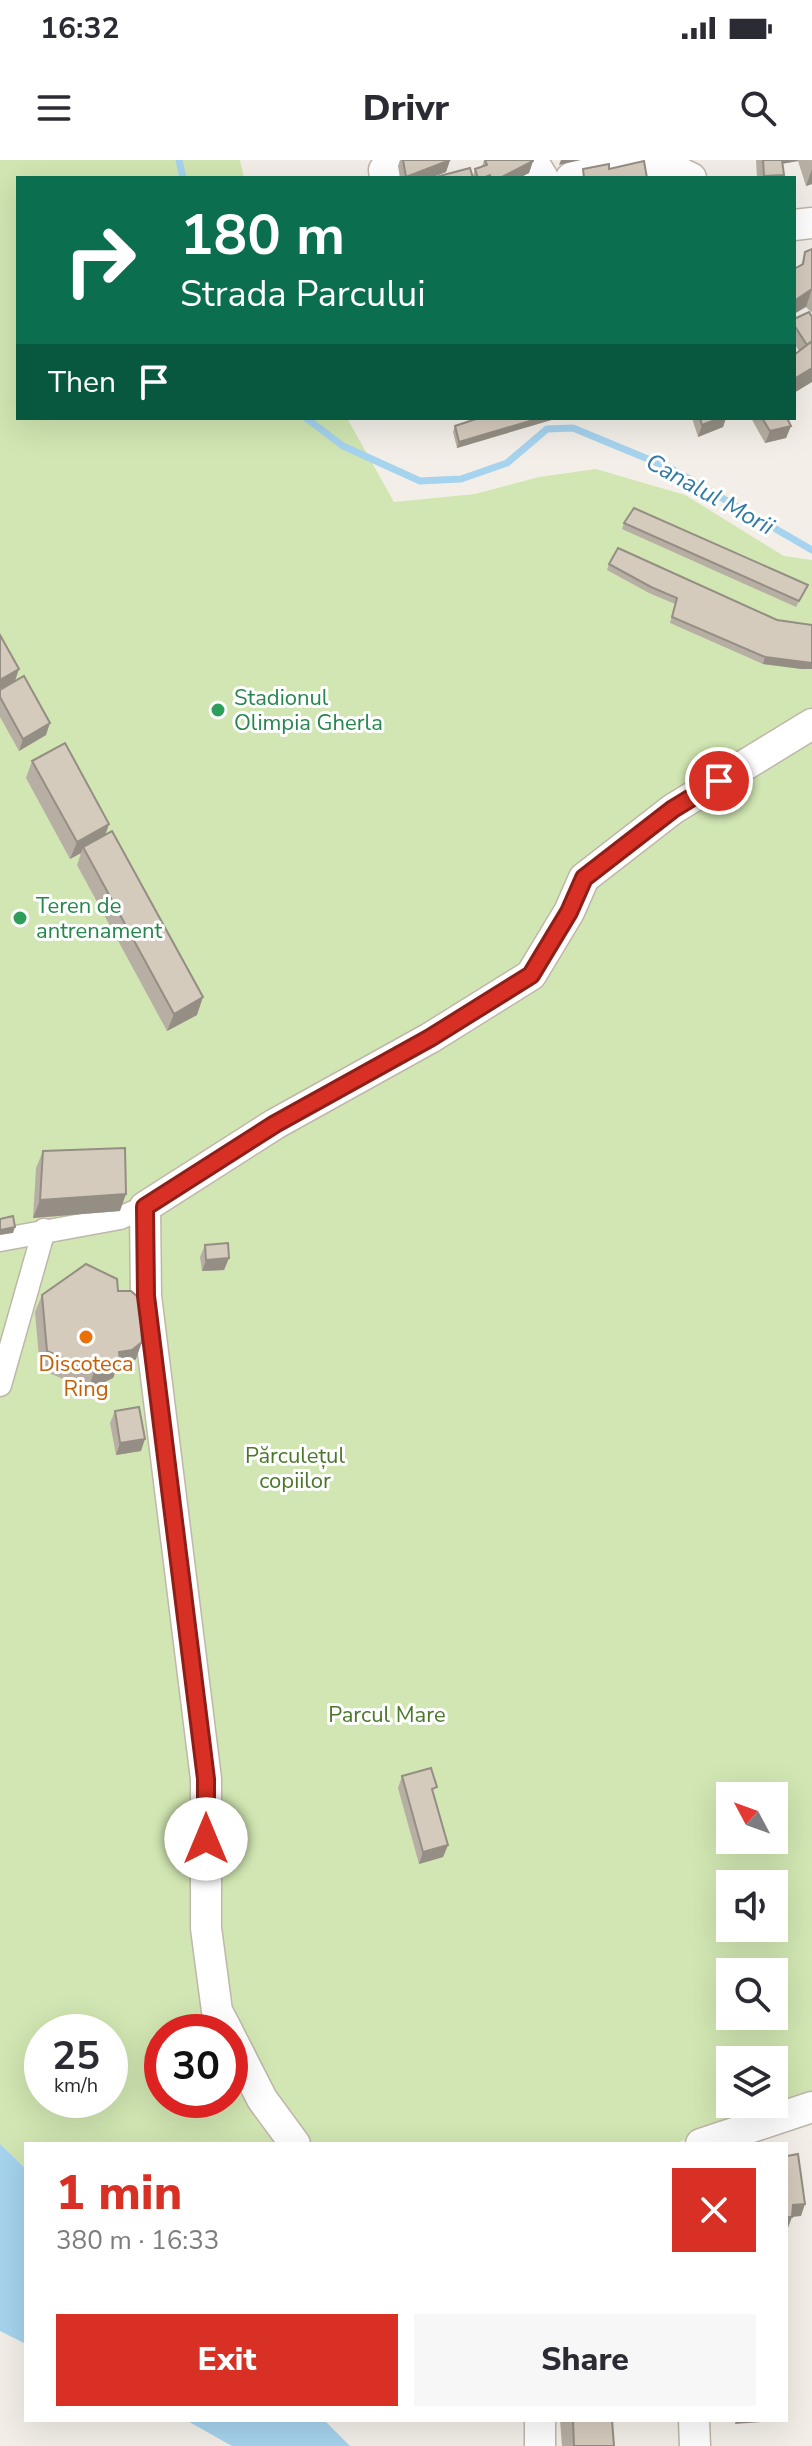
<!DOCTYPE html>
<meta charset="utf-8">
<style>
:root{--surface:#fff;--page:#f7f7f7;--text:#2b2b33;--muted:#7c7c81;--accent:#d93025}
body{margin:0;font-family:"Nunito Sans",sans-serif;background:var(--page);color:var(--text);height:100vh;display:flex;flex-direction:column;font-size:30px;white-space:nowrap}
*{box-sizing:border-box;margin:0}
p{font-size:26px;color:var(--muted)}
.icon{flex:none;width:44px;height:44px;fill:none;stroke:currentColor;stroke-width:2;stroke-linecap:round;stroke-linejoin:round}
.map{position:relative;flex:1;overflow:hidden}
.sheet{position:absolute;left:24px;top:1982px;width:764px;height:280px;display:flex;flex-direction:column;background:var(--surface);border-radius:0px;box-shadow:0 8px 32px #0002}
.sheet>*{flex:none}
.guide{position:absolute;left:16px;top:16px;width:780px;height:244px;border-radius:0px;box-shadow:0 8px 32px #0002;background:#0b6e4f;color:#fff;overflow:hidden}
.needle{width:52px;rotate:311deg}
.controls{position:absolute;left:716px;top:1622px;display:grid;gap:16px}
.controls a{display:grid;place-items:center;width:72px;height:72px;border-radius:0px;background:var(--surface);box-shadow:0 8px 32px #0002;font-size:40px}
.speed{position:absolute;left:24px;top:1854px;display:flex;gap:16px;font-size:40px;font-weight:700;text-align:center}
.speed>*{display:grid;place-content:center;width:104px;height:104px;border-radius:50%;background:var(--surface);box-shadow:0 8px 32px #0002;line-height:1}
.speed small{font-size:20px;font-weight:400}
.speed .limit{border:12px solid #d22;background:#fff;color:#111}
.pin{position:absolute;display:grid;place-items:center;width:68px;height:68px;color:#fff;margin:-34px;border:4px solid #fff;border-radius:50%;box-shadow:0 2px 8px #0007}
.me{position:absolute;width:88px;margin:-44px;rotate:0deg;stroke-linejoin:round;filter:drop-shadow(0 0 6px #0008)}
.turn{display:flex;align-items:center;gap:28px;height:168px;padding:0 32px;font-size:36px}
.turn .icon{width:104px;height:104px;stroke-width:2.5}
.turn b{display:block;font-size:56px;line-height:68px}
.then{display:flex;align-items:center;height:76px;padding:0 32px;background:#0003;gap:16px;font-size:30px}
.round{display:grid;place-items:center;flex:none;width:84px;height:84px;border-radius:0px;background:var(--page)}
.headline{display:flex;align-items:center;justify-content:space-between;height:136px;padding:0 32px}
h1{font-size:48px;font-weight:800;line-height:60px;color:var(--accent)}
.primary-button{display:flex;gap:16px;margin-top:auto;padding:16px 32px}
.primary-button a{flex:1;height:92px;border-radius:0px;background:var(--accent);color:#fff;font-size:32px;font-weight:800;line-height:92px;text-align:center}
.primary-button a+a{background:var(--page);color:var(--text)}
.status{display:flex;justify-content:space-between;align-items:center;height:56px;padding:0 40px;background:var(--surface);direction:ltr}
.status svg{height:22px;fill:currentColor}
header{display:flex;justify-content:space-between;align-items:center;height:104px;padding:0 32px;background:var(--surface);font-size:36px;font-weight:800}
.map>svg:first-child{display:block}
</style>
<div class="status"><b>16:32</b><svg viewBox="0 0 49 12"><path d="M0 12V9h3v3zM5 12V6h3v6zM10 12V3h3v9zM15 12V0h3v12zM26 1h20v11H26zM47 4h2v5h-2z"/></svg></div>
<header><svg class="icon" aria-label="menu" viewBox="0 0 24 24"><path d="M4 6h16M4 12h16M4 18h16"/></svg>Drivr<svg class="icon" aria-label="search" viewBox="0 0 24 24"><circle cx="10" cy="10" r="6"/><path d="M15 15l6 6"/></svg></header>
<div class="map">
<svg width="812" height="2286" viewBox="0 0 812 2286">
<rect width="100%" height="100%" fill="#f3efe8"/>
<path fill="#d1e6b2" fill-rule="evenodd" d="M0 0H240L244 18H18V258H347L394 342 475 334 539 317 596 309 685 335 784 396 812 400V1938L672 1984H26V2009L0 1984ZM730 1636H774V1680H730ZM730 1724H774V1768H730ZM730 1812H774V1856H730ZM42 1872H110V1940H42ZM162 1872H230V1940H162ZM730 1900H774V1944H730Z"/>
<g fill="#a6d3ee">
<path d="M0 1984 26 2009V2184L0 2171Z"/>
<path d="M186 2260H324L350 2286H232Z"/>
</g>
<g fill="none" stroke-linecap="round" stroke-linejoin="round">
<g stroke="#a6d3ee" stroke-width="7">
<path d="M179 0 183 18"/>
<path d="M306 258 343 286 420 321 461 319 507 303 547 269 573 268 672 309 812 390"/>
</g>
<g stroke="#bfb7aa" stroke-width="25">
<g id="pedestrian">
<path d="M0 1080 120 1058 145 1047"/>
<path d="M0 1225 44 1070"/>
</g>
</g>
<g stroke="#bfb7aa" stroke-width="33">
<g id="minor">
<path d="M532 0 543 18"/>
<path d="M385 18 384 10 392 0"/>
<path d="M571 18C592 3 642 1 667 7 675 9 684 15 691 18"/>
<path d="M794 65 812 63"/>
<path d="M228 1872 217 1851 206 1768V1619L146 1136 145 1047 275 964 430 878 531 815 569 752 584 718 673 649 812 564"/>
<path d="M230 1876 262 1939 295 1984"/>
<path d="M701 1984 812 1947"/>
<path d="M694 2260 695 2286"/>
<path d="M540 2286V2260"/>
</g>
</g>
<use href="#pedestrian" stroke="#fff" stroke-width="22"/>
<use href="#minor" stroke="#fff" stroke-width="30"/>
</g>
<g fill="#b7afa3">
<path d="M400 0H450L446 12 430 18H400L398 6Z"/>
<path d="M484 0 533 1 529 13 519 18H432L473 16 475 9 482 7Z"/>
<path d="M756 0H812V24L806 26 798 1 782 4 783 18H757Z"/>
<path d="M812 89V153L806 147 801 106 805 92Z"/>
<path d="M809 152 812 222 799 191 794 183V159Z"/>
<path d="M479 258H558L457 288 453 272 455 266Z"/>
<path d="M692 258H726L723 267 698 277Z"/>
<path d="M751 258H787L791 266 786 278 765 283Z"/>
<path d="M624 363 808 425 796 447 622 369Z"/>
<path d="M609 404 777 460 812 465V509H802L763 504 670 463 675 444 649 433 607 410Z"/>
<path d="M0 530 46 575 19 591 0 557Z"/>
<path d="M32 601 109 664 105 675 197 855 167 871 77 705 81 693 70 699 26 618Z"/>
<path d="M43 991 120 1051 33 1058 36 1008Z"/>
<path d="M205 1085 229 1098 224 1110 202 1111 200 1097Z"/>
<path d="M118 1131 136 1199 126 1207 117 1208 113 1218 88 1230 40 1209 35 1152 42 1135Z"/>
<path d="M115 1251 141 1291 116 1295 110 1263Z"/>
<path d="M402 1616 434 1635 448 1685 443 1697 419 1704 398 1628Z"/>
<path d="M560 2260H612L614 2286H562Z"/>
</g>
<g fill="#958e84">
<path d="M450 0 446 12 430 18H406Z"/>
<path d="M561 0H581L559 5Z"/>
<path d="M776 0H798V1L774 5Z"/>
<path d="M533 1 529 13 519 18H500Z"/>
<path d="M812 9V24L806 26Z"/>
<path d="M784 15 783 18H763L764 16Z"/>
<path d="M812 129 806 147 794 154V141Z"/>
<path d="M812 208V222L794 233V219Z"/>
<path d="M540 258H558L457 288 459 282Z"/>
<path d="M720 258H726L723 267 698 277 702 265Z"/>
<path d="M791 266 786 278 765 283 770 271Z"/>
<path d="M765 497 812 503V509H802L763 504Z"/>
<path d="M19 509 15 521 0 529V520Z"/>
<path d="M50 563 46 575 19 591 23 579Z"/>
<path d="M109 664 103 681 83 687 81 693 70 699 77 682Z"/>
<path d="M203 837 197 855 167 871 174 854Z"/>
<path d="M126 1034 120 1051 33 1058 40 1040Z"/>
<path d="M15 1067 13 1073 0 1075V1070Z"/>
<path d="M229 1098 224 1110 202 1111 206 1100Z"/>
<path d="M142 1182 136 1199 126 1207 117 1208 113 1218 88 1230 94 1212 119 1192Z"/>
<path d="M145 1279 141 1291 116 1295 120 1283Z"/>
<path d="M448 1685 443 1697 419 1704 423 1692Z"/>
<path d="M805 2044 801 2056 792 2057 788 2068 786 2069V2057L793 2045Z"/>
<path d="M517 2260H538L537 2262H517Z"/>
<path d="M736 2260H776L775 2261 735 2264Z"/>
</g>
<g fill="#d5cbbd" stroke="#958e84" stroke-width="2">
<path d="M403 0H450L406 17Z"/>
<path d="M485 0H533V1L500 18H491L490 15 483 18H478L475 9 487 5Z"/>
<path d="M763 0H782L784 15 764 16Z"/>
<path d="M644 1 647 18H603V17L584 18 583 9 609 4V9Z"/>
<path d="M470 8 473 18H432Z"/>
<path d="M812 89V129L794 141V109L803 104 805 92Z"/>
<path d="M809 152 812 157V185L811 182 807 185 794 165V159Z"/>
<path d="M811 182 812 185V208L794 219V195Z"/>
<path d="M479 258H540L459 282 455 266Z"/>
<path d="M700 258H720L702 265Z"/>
<path d="M762 258H787L791 266 770 271Z"/>
<path d="M634 348 808 425 799 441 624 363Z"/>
<path d="M618 388 777 460 812 465V503L765 497 672 457 677 438 651 427 609 404Z"/>
<path d="M0 475 19 509 0 520Z"/>
<path d="M24 516 50 563 23 579 0 537V530Z"/>
<path d="M65 583 109 664 77 682 32 601Z"/>
<path d="M112 671 203 837 174 854 83 687Z"/>
<path d="M125 988 126 1034 40 1040 43 991Z"/>
<path d="M13 1056 15 1067 0 1070V1059Z"/>
<path d="M228 1083 229 1098 206 1100 205 1085Z"/>
<path d="M86 1104 117 1119 118 1131H131L140 1139 142 1182 132 1190 119 1192 120 1200 94 1212 47 1191 42 1135Z"/>
<path d="M139 1247 145 1279 120 1283 115 1251Z"/>
<path d="M431 1608 437 1627 432 1629 448 1685 423 1692 402 1616Z"/>
<path d="M786 1991 787 1996 798 1994 805 2044 793 2045 792 2057H786Z"/>
<path d="M573 2260H612L614 2286H574Z"/>
</g>
<g fill="none" stroke-linecap="round" stroke-linejoin="round">
<g stroke="#8d1f18" stroke-width="20">
<path id="route" d="M206 1679V1619L146 1136 145 1047 275 964 430 878 531 815 569 752 584 718 673 649 719 621"/>
</g>
<use href="#route" stroke="#d93025" stroke-width="14"/>
</g>
<g fill="#2e9e5b" stroke="#fff" stroke-width="3">
<circle cx="218" cy="550" r="8"/>
<circle cx="20" cy="758" r="8"/>
</g>
<circle fill="#e8710a" stroke="#fff" stroke-width="3" cx="86" cy="1177" r="8"/>
<g text-anchor="middle" stroke-width="6" stroke-linejoin="round" paint-order="stroke">
<g font-size="22" fill="#27864d" stroke="#fff" text-anchor="start">
<text x="234" y="545">Stadionul<tspan x="234" dy="25">Olimpia Gherla</tspan></text>
<text x="36" y="753">Teren de<tspan x="36" dy="25">antrenament</tspan></text>
</g>
<g font-size="22" fill="#c56008" stroke="#fff">
<text x="86" y="1211">Discoteca<tspan x="86" dy="25">Ring</tspan></text>
</g>
<g font-size="22" fill="#4b772b" stroke="#fff">
<text x="295" y="1303">Părculețul<tspan x="295" dy="25">copiilor</tspan></text>
<text x="387" y="1562">Parcul Mare</text>
</g>
<g font-size="24" font-style="italic" fill="#317aa7" stroke="#fff">
<text transform="translate(710 334) rotate(29)" y="8">Canalul Morii</text>
</g>
</g>
</svg>
<div class="controls">
<a><svg class="needle" viewBox="-14 -14 28 28"><path d="M0-13l5 13h-10z" fill="#e53935"/><path d="M0 13l5-13h-10z" fill="#7c7c81"/></svg></a>
<a><svg class="icon" aria-label="sound" viewBox="0 0 24 24"><path d="M4 9h4l5-4v14l-5-4H4zM17 9q2 3 0 6"/></svg></a>
<a><svg class="icon" aria-label="search" viewBox="0 0 24 24"><circle cx="10" cy="10" r="6"/><path d="M15 15l6 6"/></svg></a>
<a><svg class="icon" aria-label="layers" viewBox="0 0 24 24"><path d="M12 4l9 5-9 5-9-5zM3 14l9 5 9-5"/></svg></a>
</div>
<div class="speed"><div>25<small>km/h</small></div><div class="limit">30</div></div>
<div class="pin" style="left:719px;top:621px;background:#d93025"><svg class="icon" aria-label="arrive" viewBox="0 0 24 24"><path d="M6 21V4h12l-3 4 3 4H6"/></svg></div>
<svg class="me" style="left:206px;top:1679px" viewBox="-20 -20 40 40"><circle r="19" fill="#fff"/><path d="M0-13L10 11 0 6-10 11z" fill="#d93025"/></svg>
<div class="guide">
<div class="turn"><svg class="icon" aria-label="right" viewBox="0 0 24 24"><path d="M7 20v-9h11M14 6l5 5-5 5"/></svg><div><b>180 m</b>Strada Parcului</div></div>
<div class="then">Then<svg class="icon" aria-label="arrive" viewBox="0 0 24 24"><path d="M6 21V4h12l-3 4 3 4H6"/></svg></div>
</div>
<section class="sheet">
<div class="headline"><div><h1>1 min</h1><p>380 m · 16:33</p></div><a class="round" style="background:#d93025;color:#fff"><svg class="icon" aria-label="close" viewBox="0 0 24 24"><path d="M6 6l12 12M18 6L6 18"/></svg></a></div>
<div class="primary-button"><a>Exit</a><a>Share</a></div>
</section>
</div>
